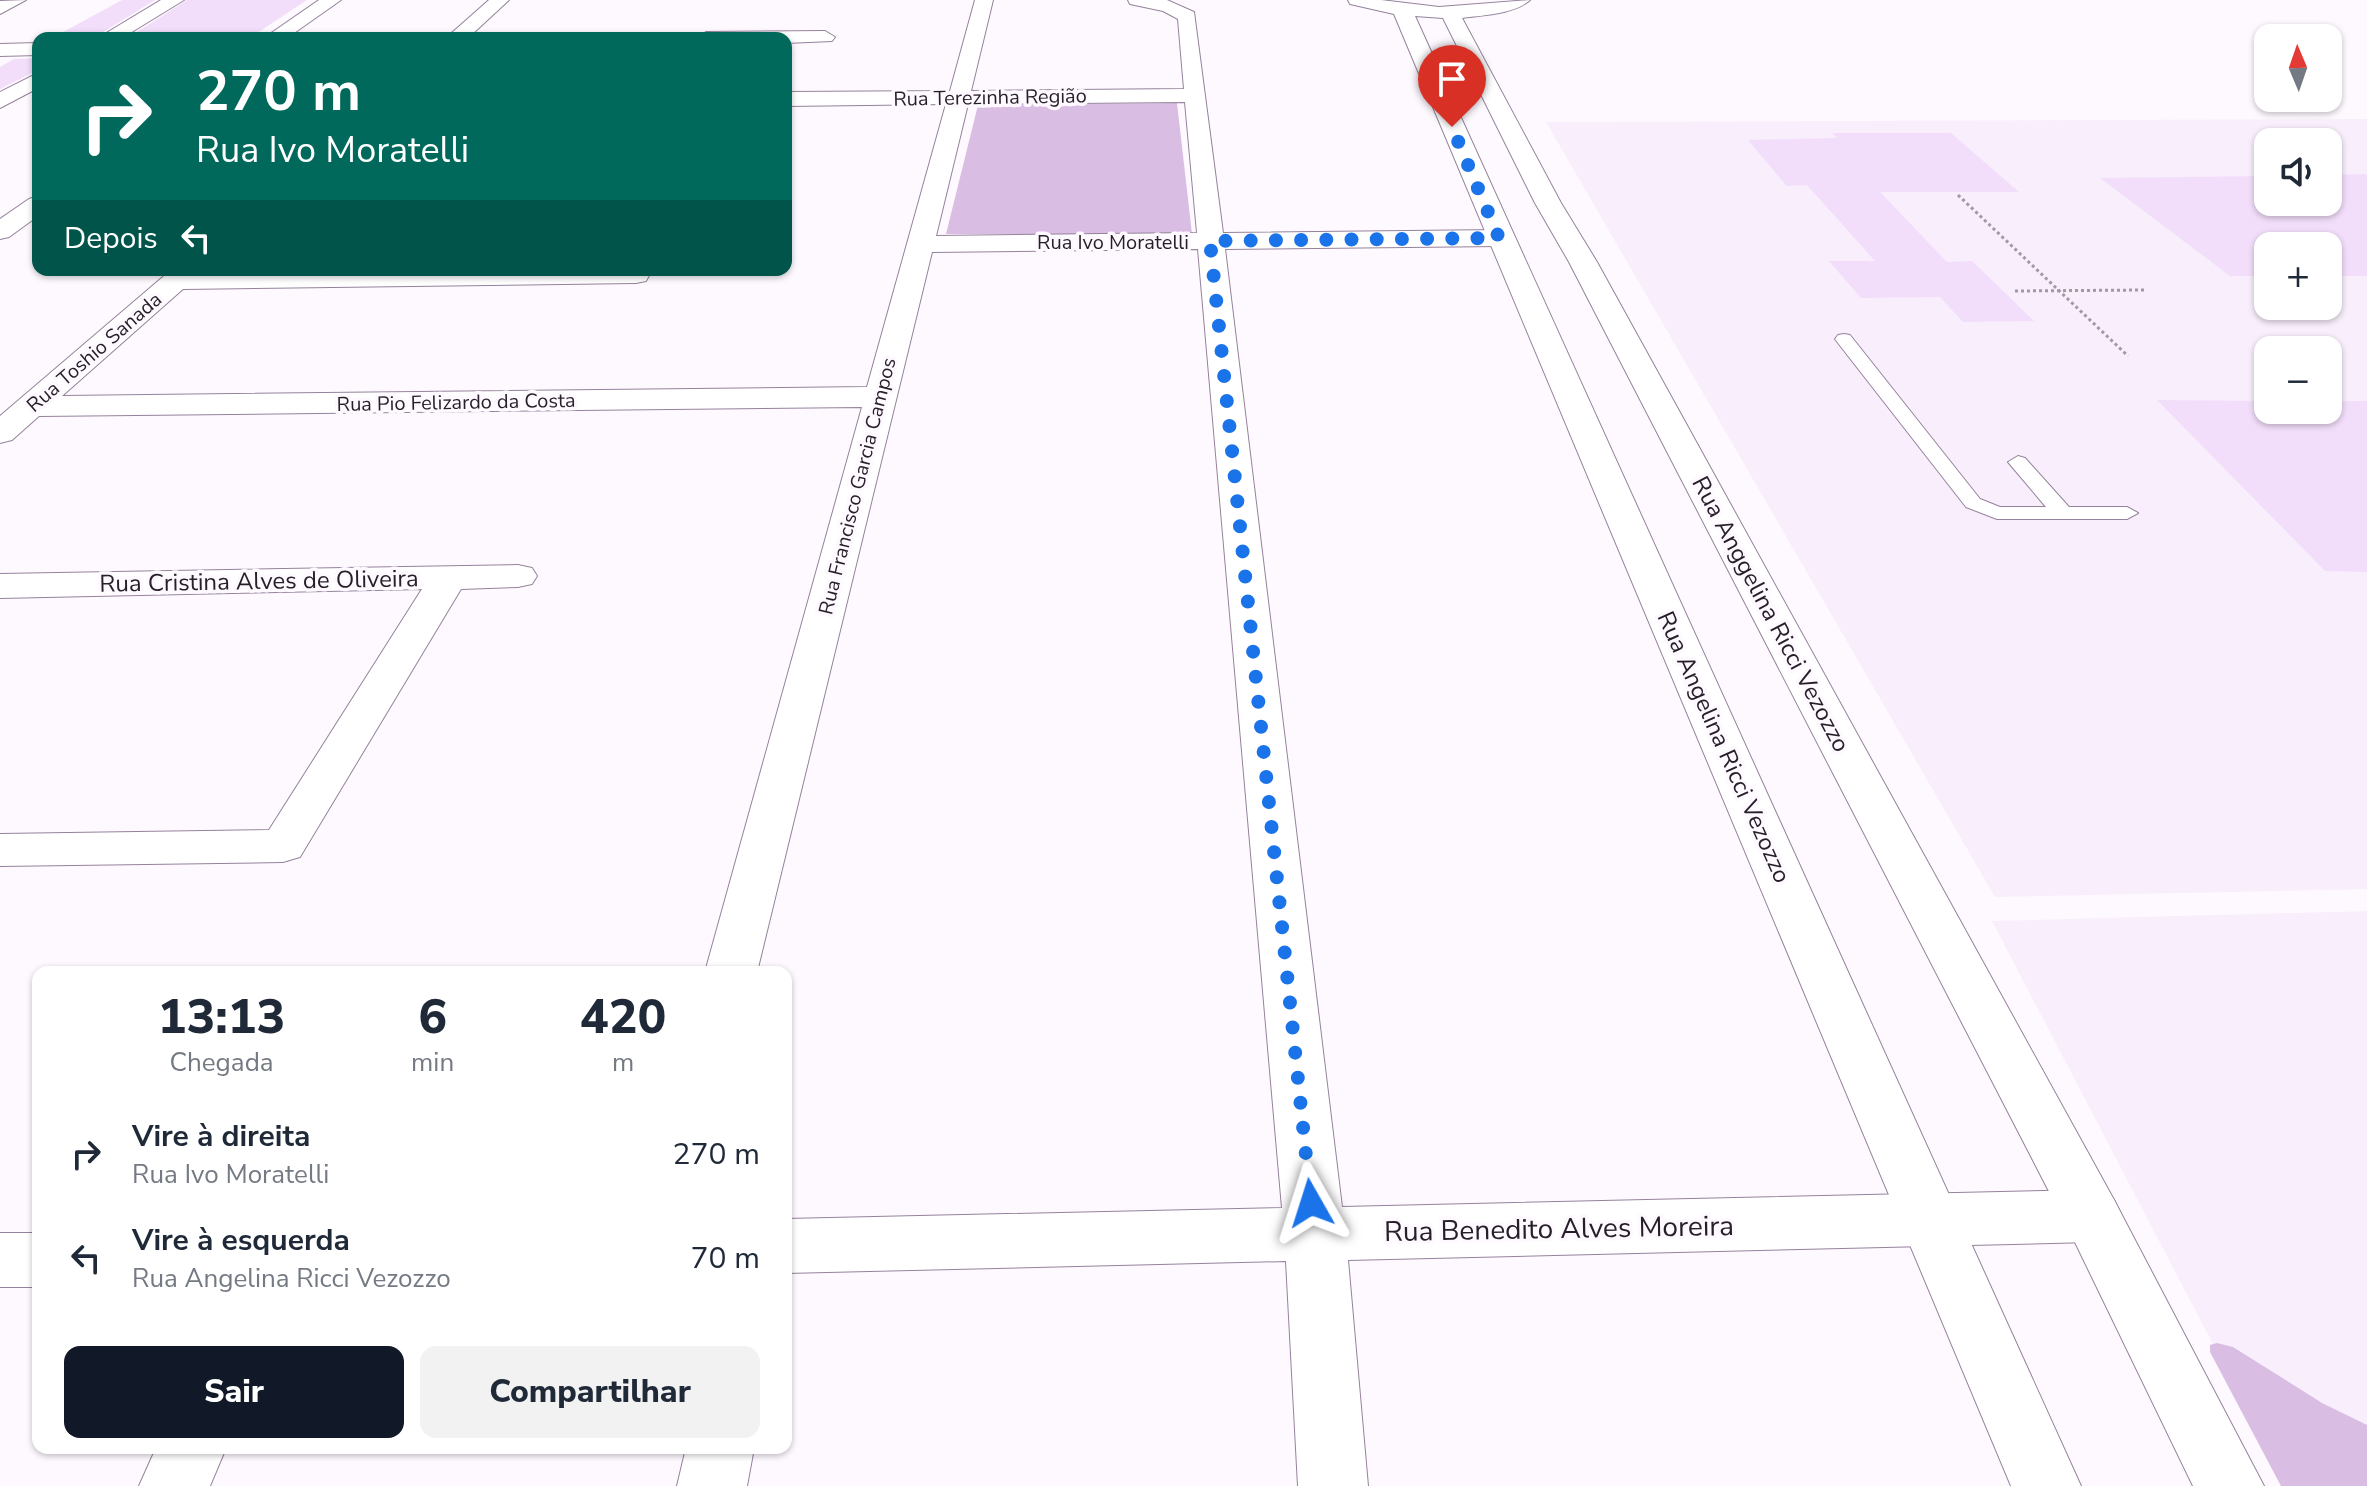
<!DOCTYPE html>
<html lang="pt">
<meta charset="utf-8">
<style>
:root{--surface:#fff;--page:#f2f2f3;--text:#1f2937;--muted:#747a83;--accent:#111827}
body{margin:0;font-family:"Nunito Sans",sans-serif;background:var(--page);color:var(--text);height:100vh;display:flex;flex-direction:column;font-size:30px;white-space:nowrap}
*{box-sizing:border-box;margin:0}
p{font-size:26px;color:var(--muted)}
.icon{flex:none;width:44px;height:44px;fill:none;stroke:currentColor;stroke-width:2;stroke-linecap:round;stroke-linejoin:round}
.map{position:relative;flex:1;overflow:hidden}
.sheet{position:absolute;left:32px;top:966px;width:760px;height:488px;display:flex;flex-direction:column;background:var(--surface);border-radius:16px;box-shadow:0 2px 6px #0004}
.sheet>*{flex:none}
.banner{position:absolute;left:32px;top:32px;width:760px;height:244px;border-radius:16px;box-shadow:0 2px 6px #0004;background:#00695c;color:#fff;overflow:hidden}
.needle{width:52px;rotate:358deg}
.controls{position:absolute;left:2254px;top:24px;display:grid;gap:16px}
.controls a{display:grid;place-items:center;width:88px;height:88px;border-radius:16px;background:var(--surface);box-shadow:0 2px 6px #0004;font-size:40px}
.pin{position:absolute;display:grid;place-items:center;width:68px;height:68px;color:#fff;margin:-82px -34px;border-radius:50% 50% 50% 0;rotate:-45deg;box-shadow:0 0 8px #0007}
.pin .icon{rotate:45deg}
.me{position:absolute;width:88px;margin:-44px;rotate:354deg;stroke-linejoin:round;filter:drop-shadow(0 0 6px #0008)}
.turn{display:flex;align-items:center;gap:28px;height:168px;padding:0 32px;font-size:36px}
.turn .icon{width:104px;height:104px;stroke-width:2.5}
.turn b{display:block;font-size:56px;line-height:68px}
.then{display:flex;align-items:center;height:76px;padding:0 32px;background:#0003;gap:16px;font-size:30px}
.eta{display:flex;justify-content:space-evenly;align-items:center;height:136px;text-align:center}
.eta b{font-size:48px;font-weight:800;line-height:56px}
.action{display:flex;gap:16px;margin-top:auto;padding:16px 32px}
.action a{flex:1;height:92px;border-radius:16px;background:var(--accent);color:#fff;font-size:32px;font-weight:800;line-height:92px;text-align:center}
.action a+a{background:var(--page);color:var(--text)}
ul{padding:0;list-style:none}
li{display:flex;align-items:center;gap:24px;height:104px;padding:0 32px}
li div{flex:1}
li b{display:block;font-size:30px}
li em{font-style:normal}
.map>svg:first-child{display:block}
</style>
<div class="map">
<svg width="2367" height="1486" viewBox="0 0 2367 1486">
<rect width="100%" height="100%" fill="#fef9ff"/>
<g fill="#f8eefc" fill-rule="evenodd">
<path d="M2367 119V889L1995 897 1546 122ZM2268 142H2328V202H2268ZM2268 246H2328V306H2268ZM2268 350H2328V410H2268Z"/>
<path d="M2367 911V1486H2287L1992 921Z"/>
</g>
<g fill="#d9bde3">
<path d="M1177 103 1192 234H946L978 105Z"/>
<path d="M2217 1343 2233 1347 2322 1403 2367 1425V1486H2281L2210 1352V1345Z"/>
</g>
<g fill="#f2defa">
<path d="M122 0H155L95 37H54Z"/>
<path d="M187 0H307L251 37H129Z"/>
<path d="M38 58V70L0 89V67L14 59Z"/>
<path d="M1832 133H1951L2019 192H1880L1947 262 1972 261 2034 321 1963 322 1940 297 1861 298 1829 261H1875L1807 185 1787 186 1748 140 1837 138Z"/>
<path d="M2367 174V276H2328V246H2268V276H2230L2100 178 2268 176V202H2328V175Z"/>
<path d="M2157 400 2268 401V410H2328V401H2367V572L2325 571Z"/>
</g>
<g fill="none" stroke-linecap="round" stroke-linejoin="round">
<g stroke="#95829c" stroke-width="2">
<path id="lane" d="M1844 334 1850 335 1980 499 2000 507H2046L2008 462 2018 456 2025 458 2069 507H2127L2138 513 2127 519H1997L1966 507 1838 343 1835 339 1838 335Z"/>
</g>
<g stroke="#95829c" stroke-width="2">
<g id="street">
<path d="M26 0 0 14V1Z"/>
<path d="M161 0H184L122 38H98Z"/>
<path d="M319 0H341L287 38H264Z"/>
<path d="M489 0H509L468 38H446Z"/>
<path d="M975 0H993L971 91 1184 89 1178 19 1163 11 1130 4 1128 0H1167L1194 12 1223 233 1499 230 1508 232 1512 238 1508 244 1499 246 1225 249 1342 1207 2092 1190 2113 1198 2122 1216 2113 1234 2092 1242 1348 1260 1368 1486H1298L1286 1261 786 1273V1219L1282 1208 1198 249 932 252 757 972H705L862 407 39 416 12 440 0 443V416L171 270H652L646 281 636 283 183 289 62 396 867 387 946 104 786 106V92L950 91ZM1185 102 1197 233 936 236 968 104Z"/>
<path d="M825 31 835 37 832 41 786 43V38H696L706 32Z"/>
<path d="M38 43V55L0 56V44Z"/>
<path d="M38 73V88L0 108V92Z"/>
<path d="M38 196V216L9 237 0 239V219L29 199Z"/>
<path d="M518 565 532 568 537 576 532 584 518 587 461 589 300 857 283 862 0 866V834L269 830 422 589 0 598V574Z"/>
<rect x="0" y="1233" width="38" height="54"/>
<path d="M156 1448H226L210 1486H139Z"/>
<path d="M686 1448H754L747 1486H677Z"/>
</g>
</g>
<g stroke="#95829c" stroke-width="2">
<path id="secondary" d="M1348 0H1381L1439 7 1530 0C1515 14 1483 15 1462 18L1561 203 1597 262 2113 1198 2264 1486H2193L2071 1234 1569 262 1535 203 1443 18 1415 16 2081 1486H2011L1394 14 1350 4Z"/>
</g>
<g stroke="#a09aa1" stroke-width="3" stroke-dasharray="3 3" stroke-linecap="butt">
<path d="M1958 195 2128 356"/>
<path d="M2015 291 2144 290"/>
</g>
<use href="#lane" fill="#fff" fill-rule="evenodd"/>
<use href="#street" fill="#fff" fill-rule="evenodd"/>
<use href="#secondary" fill="#fff" fill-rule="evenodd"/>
</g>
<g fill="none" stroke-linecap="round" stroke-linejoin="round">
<path stroke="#1a73e8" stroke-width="14" stroke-dasharray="0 25.2" d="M1311 1203 1210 241 1499 238 1452 127"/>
</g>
<g text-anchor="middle" stroke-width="7" stroke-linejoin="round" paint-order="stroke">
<g font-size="20" fill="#261e28" stroke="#fef9ff">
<text transform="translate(990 97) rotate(-1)" y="7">Rua Terezinha Região</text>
<text x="1113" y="249">Rua Ivo Moratelli</text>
<text transform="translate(94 352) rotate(-41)" y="7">Rua Toshio Sanada</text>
<text transform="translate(456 402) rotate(-1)" y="7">Rua Pio Felizardo da Costa</text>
<text transform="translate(857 486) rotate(-76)" y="7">Rua Francisco Garcia Campos</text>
</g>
<g font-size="24" fill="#261e28" stroke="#fef9ff">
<text transform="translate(259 581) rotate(-1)" y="8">Rua Cristina Alves de Oliveira</text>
<text transform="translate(1771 614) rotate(62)" y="8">Rua Anggelina Ricci Vezozzo</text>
<text transform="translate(1724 747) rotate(66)" y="8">Rua Angelina Ricci Vezozzo</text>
</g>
<g font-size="28" fill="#261e28" stroke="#fef9ff">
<text transform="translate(1559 1228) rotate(-1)" y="10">Rua Benedito Alves Moreira</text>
</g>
</g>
</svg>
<div class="controls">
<a><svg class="needle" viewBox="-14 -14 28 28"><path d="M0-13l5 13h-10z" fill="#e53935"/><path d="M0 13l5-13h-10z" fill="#747a83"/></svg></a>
<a><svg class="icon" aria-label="sound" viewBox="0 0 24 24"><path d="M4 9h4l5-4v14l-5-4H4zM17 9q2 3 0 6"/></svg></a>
<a>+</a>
<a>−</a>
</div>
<div class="pin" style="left:1452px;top:127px;background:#d93025"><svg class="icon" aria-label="arrive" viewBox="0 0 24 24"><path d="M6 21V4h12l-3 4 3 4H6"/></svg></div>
<svg class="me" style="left:1311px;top:1203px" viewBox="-20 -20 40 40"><path d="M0-17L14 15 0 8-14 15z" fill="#1a73e8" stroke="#fff" stroke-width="4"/></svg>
<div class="banner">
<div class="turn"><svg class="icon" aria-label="right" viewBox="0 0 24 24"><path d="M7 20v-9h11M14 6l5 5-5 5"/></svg><div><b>270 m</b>Rua Ivo Moratelli</div></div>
<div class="then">Depois<svg class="icon" aria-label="left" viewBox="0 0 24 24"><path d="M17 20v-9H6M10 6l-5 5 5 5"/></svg></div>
</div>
<section class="sheet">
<div class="eta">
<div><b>13:13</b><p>Chegada</p></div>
<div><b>6</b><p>min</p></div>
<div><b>420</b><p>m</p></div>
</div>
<ul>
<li><svg class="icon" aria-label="right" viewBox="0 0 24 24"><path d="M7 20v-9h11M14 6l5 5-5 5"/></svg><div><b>Vire à direita</b><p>Rua Ivo Moratelli</p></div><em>270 m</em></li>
<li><svg class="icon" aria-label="left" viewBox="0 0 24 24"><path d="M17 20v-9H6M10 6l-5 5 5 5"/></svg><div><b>Vire à esquerda</b><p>Rua Angelina Ricci Vezozzo</p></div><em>70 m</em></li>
</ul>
<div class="action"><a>Sair</a><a>Compartilhar</a></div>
</section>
</div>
